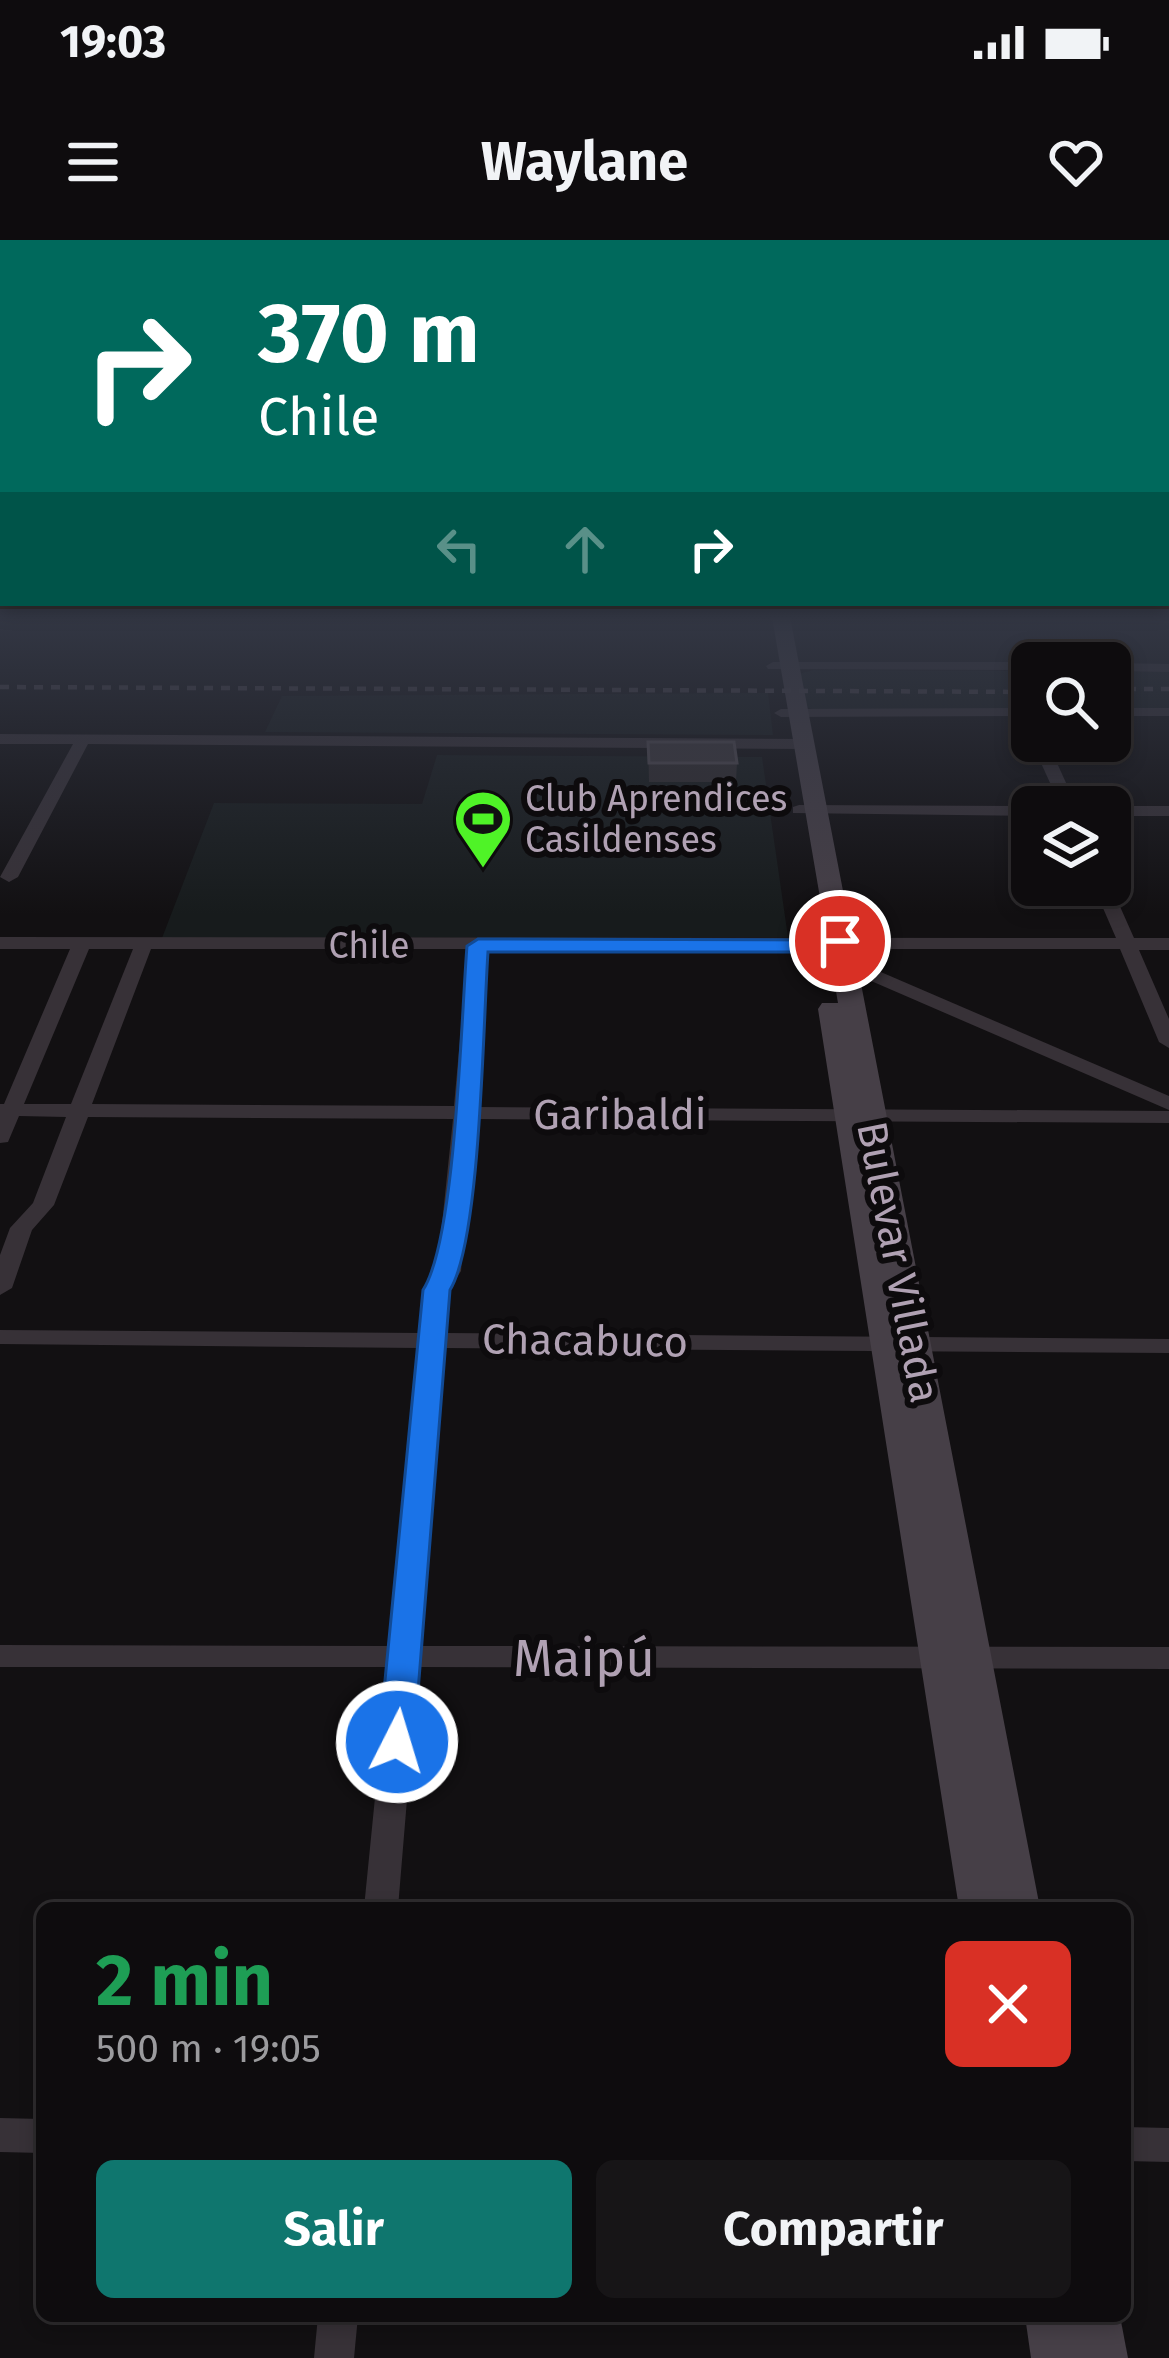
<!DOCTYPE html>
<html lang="es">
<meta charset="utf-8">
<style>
:root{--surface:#0e0c0e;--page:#171517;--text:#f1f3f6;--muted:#9b9b9e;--line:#2e2c2e;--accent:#0f766e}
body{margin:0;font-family:"Fira Sans",sans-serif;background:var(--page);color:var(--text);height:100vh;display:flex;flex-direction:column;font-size:45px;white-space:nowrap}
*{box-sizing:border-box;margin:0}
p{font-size:39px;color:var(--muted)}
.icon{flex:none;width:66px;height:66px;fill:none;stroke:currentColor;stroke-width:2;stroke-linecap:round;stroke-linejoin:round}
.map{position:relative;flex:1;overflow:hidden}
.details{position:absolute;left:36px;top:1662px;width:1095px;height:420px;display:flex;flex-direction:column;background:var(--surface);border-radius:18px;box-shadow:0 6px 18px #0003,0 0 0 3px var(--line)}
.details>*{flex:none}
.hud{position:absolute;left:0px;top:0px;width:1170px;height:366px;box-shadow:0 6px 18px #0003,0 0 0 3px var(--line);background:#00695c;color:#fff;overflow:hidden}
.controls{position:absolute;left:1011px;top:402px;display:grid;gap:24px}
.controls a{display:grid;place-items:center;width:120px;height:120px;border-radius:18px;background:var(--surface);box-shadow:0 6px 18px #0003,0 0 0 3px var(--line);font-size:60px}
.pin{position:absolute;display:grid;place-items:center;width:102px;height:102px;color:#fff;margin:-51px;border:6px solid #fff;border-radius:50%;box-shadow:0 3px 12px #0007}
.me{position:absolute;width:132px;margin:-66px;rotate:5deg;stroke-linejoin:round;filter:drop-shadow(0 0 9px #0008)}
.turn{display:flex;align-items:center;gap:42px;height:252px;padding:0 60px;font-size:54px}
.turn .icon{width:156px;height:156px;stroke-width:2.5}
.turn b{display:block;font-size:84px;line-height:102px}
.lanes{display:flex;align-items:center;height:114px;padding:0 60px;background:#0003;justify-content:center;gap:60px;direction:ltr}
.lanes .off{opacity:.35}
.round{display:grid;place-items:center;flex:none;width:126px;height:126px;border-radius:18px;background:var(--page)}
.summary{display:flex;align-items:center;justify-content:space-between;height:204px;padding:0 60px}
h1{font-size:72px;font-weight:700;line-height:90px;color:#1e9e55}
.action{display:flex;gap:24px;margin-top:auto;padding:24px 60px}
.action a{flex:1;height:138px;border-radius:18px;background:var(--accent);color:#fff;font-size:48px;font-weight:700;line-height:138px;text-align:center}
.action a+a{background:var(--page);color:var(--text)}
.status{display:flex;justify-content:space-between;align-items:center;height:84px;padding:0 60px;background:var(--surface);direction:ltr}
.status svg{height:33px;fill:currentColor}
header{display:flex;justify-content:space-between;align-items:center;height:156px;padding:0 60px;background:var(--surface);font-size:54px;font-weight:700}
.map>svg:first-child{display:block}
</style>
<div class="status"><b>19:03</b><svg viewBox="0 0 49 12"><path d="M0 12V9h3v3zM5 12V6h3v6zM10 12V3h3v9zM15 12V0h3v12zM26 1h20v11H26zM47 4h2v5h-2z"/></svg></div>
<header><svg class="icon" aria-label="menu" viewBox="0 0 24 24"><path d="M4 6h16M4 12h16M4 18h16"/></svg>Waylane<svg class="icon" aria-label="heart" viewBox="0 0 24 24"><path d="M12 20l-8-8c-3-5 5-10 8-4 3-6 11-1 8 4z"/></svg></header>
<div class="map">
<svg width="1169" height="2118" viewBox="0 0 1169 2118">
<rect width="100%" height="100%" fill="#121012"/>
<g fill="#171b1c">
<path d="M814 430 1032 431V470L812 469 806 467 798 434Z"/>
<path d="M1110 431 1169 432V471L1110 470Z"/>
<path d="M768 453 773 495 265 492 282 456Z"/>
<path d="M437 515 762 517 788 697 162 698 214 563 422 564Z"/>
</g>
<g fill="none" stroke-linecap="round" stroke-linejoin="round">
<g fill="#373137" fill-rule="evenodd">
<path d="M904 377H1169V383L911 381Z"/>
<path d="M773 422H1032L1037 423H1032V430L768 429 766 426Z"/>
<path d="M1109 423H1110L1169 424V432L1110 431Z"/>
<path d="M1032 468V476L781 477 774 473 781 469Z"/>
<rect x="1110" y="468" width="59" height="8"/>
<path d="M0 494 804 499 812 504 804 509 88 504 18 637 9 642 0 637 73 504H0Z"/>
<path d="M1031 501H1047L1077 567H1061Z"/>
<path d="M799 565 1032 566 1036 567H1032V576L793 573V567Z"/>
<path d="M1110 566H1169V576H1110V567H1106Z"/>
<path d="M1110 644 1134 698H1169V710H1139L1169 779V808L1159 802 1120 709H487L475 867 1169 871V883L474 879 461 1031 449 1050 445 1093 1169 1099V1113L444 1108 419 1406 1169 1407V1429L418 1427 398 1668H364L388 1427H0V1405L390 1406 419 1108 0 1104V1090L421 1093 425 1050 437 1031 453 879 88 877 54 965 32 990 12 1048 0 1055V1015L10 988 33 963 66 877 19 876 8 902 0 903V864H4L70 709H0V697L1116 698 1093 645ZM89 709H133L71 864H24ZM151 709H468L454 866 92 864Z"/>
<path d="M832 711 1169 856V870L825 721 823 717Z"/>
<path d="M0 1878 42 1879V1913L0 1912Z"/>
<path d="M1125 1887 1169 1888V1922L1125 1921Z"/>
<path d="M318 2076H358L354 2118H314Z"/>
</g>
<g fill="#463f47" fill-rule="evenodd">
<path d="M772 377H790L1040 1668H959L818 769 822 763H838Z"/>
<path d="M1025 2076H1120L1128 2118H1031Z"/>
</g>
<g stroke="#4b444c" stroke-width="4.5" stroke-dasharray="9 8" stroke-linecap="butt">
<path d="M0 447 1032 452"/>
<path d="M1110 449H1169"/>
</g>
</g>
<path fill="#302c2f" d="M648 502 737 523 736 542H649Z"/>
<path fill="#3d383d" stroke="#4f4950" stroke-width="3" d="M648 502H734L737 523H649Z"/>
<linearGradient id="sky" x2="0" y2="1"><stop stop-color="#0a090a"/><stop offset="0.56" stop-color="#333744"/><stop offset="1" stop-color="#333744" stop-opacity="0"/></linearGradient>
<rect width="1169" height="674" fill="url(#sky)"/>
<path fill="#1a73e8" stroke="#114b97" stroke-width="3" d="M840 695 847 696V705L823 712H488C483 783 481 999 450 1050L414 1502 409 1511H384L379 1502 423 1050C456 999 461 778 467 706L478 699 822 700Z"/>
<defs>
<g id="stadium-pin" transform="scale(3)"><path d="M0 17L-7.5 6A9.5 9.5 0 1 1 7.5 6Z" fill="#4ff327" stroke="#0d0b0d"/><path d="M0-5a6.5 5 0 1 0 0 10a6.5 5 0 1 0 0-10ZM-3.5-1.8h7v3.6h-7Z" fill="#111"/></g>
</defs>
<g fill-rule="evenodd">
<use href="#stadium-pin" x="483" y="579"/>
</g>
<g text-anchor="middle" stroke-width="12" stroke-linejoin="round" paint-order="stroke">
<g font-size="36" fill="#b0a1b3" stroke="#0d0b0d" text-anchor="start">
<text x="525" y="571">Club Aprendices<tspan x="525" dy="41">Casildenses</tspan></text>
</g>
<g font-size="36" fill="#b0a1b3" stroke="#0d0b0d">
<text x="369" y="718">Chile</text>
</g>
<g font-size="42" fill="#b0a1b3" stroke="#0d0b0d">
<text x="620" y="889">Garibaldi</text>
<text transform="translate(899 1022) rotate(79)" y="15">Bulevar Villada</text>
<text transform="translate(585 1100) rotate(1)" y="15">Chacabuco</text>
</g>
<g font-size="51" fill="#b0a1b3" stroke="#0d0b0d">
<text x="584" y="1436">Maipú</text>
</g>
</g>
</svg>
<div class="controls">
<a><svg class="icon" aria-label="search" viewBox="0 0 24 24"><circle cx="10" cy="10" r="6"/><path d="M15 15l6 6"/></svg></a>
<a><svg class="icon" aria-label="layers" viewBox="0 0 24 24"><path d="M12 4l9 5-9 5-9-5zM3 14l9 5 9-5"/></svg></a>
</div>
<div class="pin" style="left:840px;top:701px;background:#d93025"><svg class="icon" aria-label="arrive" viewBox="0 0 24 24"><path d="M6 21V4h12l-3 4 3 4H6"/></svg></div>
<svg class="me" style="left:397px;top:1502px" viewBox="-20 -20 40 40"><circle r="17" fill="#1a73e8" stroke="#fff" stroke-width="3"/><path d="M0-11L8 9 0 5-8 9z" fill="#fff"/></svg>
<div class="hud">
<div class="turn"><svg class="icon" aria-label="right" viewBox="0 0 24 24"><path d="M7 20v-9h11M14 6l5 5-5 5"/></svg><div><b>370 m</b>Chile</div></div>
<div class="lanes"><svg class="icon off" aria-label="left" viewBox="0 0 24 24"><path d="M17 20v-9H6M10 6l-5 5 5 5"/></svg><svg class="icon off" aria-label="ahead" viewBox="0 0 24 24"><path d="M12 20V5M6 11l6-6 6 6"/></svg><svg class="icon" aria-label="right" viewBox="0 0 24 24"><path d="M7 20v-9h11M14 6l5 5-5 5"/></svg></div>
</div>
<section class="details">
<div class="summary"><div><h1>2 min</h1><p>500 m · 19:05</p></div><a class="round" style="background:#d93025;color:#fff"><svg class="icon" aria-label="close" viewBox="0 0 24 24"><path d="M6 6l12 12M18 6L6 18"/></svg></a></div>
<div class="action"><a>Salir</a><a>Compartir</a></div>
</section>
</div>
